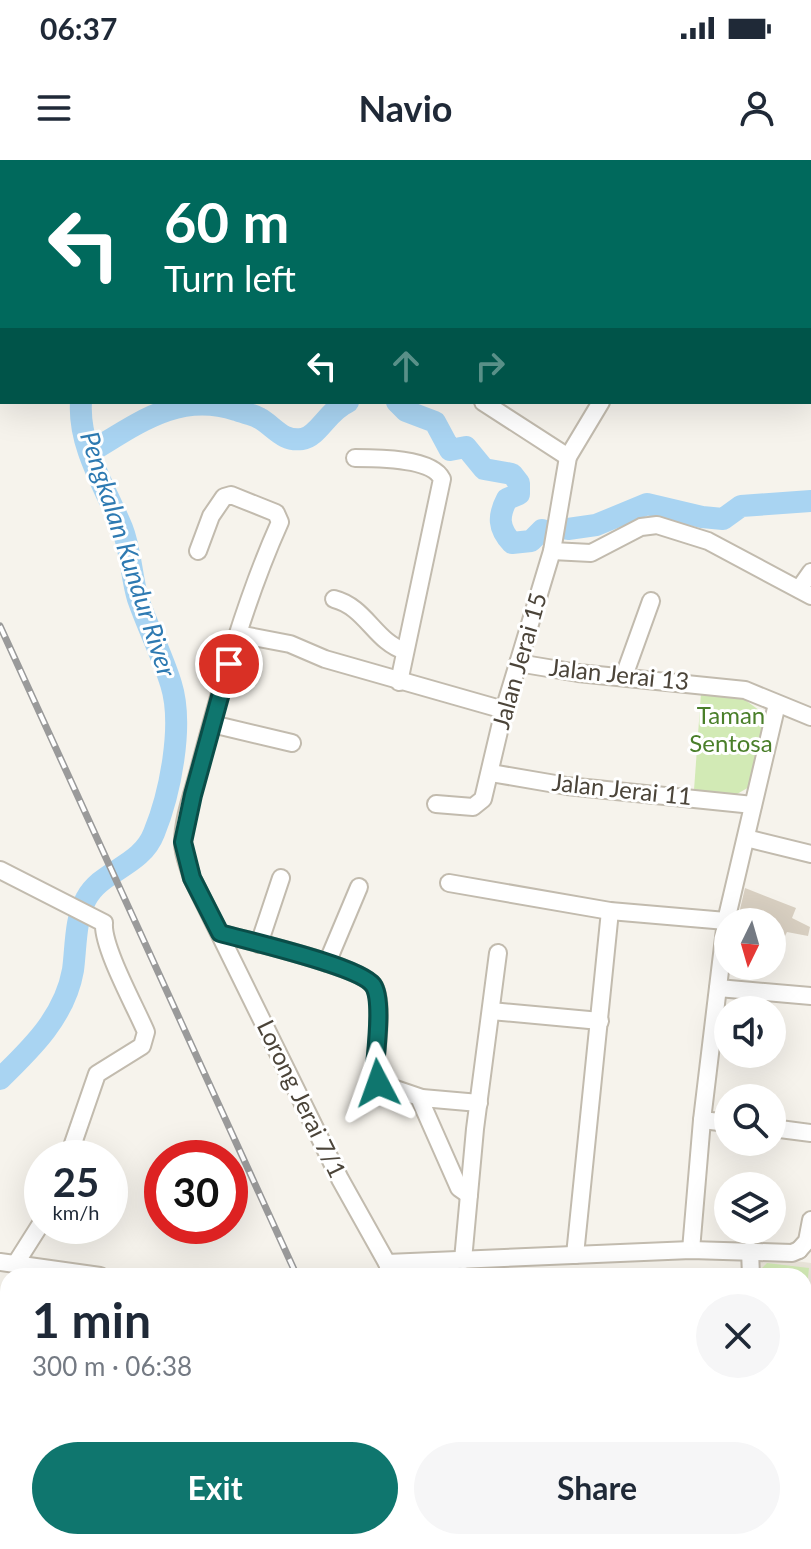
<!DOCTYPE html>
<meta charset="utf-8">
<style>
:root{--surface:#fff;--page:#f6f6f7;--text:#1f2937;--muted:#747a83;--accent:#0f766e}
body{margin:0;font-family:Lato,sans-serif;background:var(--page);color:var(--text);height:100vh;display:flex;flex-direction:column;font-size:30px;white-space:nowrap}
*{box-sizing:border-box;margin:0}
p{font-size:26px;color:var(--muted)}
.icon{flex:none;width:44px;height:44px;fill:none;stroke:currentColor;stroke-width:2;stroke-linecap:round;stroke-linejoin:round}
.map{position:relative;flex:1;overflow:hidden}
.sheet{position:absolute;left:0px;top:1108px;width:812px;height:282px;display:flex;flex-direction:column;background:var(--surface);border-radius:24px 24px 0 0;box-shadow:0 8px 32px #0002}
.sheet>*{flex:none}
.top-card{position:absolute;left:0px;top:0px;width:812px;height:244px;box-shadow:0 8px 32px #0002;background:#00695c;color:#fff;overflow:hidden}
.needle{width:52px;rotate:185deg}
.tools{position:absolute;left:714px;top:748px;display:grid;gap:16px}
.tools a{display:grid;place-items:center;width:72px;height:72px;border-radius:50%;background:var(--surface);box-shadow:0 8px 32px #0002;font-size:40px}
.speed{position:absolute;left:24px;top:980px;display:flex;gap:16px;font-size:40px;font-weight:700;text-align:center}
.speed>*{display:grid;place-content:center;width:104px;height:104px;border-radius:50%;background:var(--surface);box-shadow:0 8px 32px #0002;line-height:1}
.speed small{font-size:20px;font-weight:400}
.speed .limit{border:12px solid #d22;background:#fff;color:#111}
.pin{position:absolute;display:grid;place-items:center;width:68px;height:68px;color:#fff;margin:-34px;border:4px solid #fff;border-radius:50%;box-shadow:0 2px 8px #0007}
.me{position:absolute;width:88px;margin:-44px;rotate:356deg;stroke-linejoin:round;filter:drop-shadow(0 0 6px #0008)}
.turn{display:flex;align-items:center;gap:28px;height:168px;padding:0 32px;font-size:36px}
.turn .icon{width:104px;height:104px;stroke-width:2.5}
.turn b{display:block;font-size:56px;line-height:68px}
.lanes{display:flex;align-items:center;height:76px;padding:0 32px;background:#0003;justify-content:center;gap:40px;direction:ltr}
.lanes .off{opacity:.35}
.round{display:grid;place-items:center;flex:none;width:84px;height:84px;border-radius:42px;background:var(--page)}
.summary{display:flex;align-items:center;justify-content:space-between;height:136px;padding:0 32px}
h1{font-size:48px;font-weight:700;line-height:60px}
.primary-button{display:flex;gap:16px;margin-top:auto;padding:16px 32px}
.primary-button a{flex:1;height:92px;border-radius:48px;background:var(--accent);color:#fff;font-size:32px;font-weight:700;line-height:92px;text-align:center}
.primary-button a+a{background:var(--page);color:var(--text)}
.status{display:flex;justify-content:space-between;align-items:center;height:56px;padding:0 40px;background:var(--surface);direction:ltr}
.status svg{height:22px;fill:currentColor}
header{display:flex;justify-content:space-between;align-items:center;height:104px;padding:0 32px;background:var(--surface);font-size:36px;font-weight:700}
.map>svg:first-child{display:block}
</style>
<div class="status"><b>06:37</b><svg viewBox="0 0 49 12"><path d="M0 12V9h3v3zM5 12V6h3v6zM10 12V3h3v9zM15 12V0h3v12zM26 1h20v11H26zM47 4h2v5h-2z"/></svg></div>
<header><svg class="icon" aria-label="menu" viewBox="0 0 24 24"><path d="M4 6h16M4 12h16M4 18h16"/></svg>Navio<svg class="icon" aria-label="person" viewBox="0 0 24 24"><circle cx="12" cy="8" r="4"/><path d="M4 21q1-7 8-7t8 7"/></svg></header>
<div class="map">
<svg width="811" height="1389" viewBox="0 0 811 1389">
<rect width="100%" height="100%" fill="#f6f3ec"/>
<g fill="#eae5da">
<path d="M756 1096 811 1103V1240L804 1239V1116H757Z"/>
<path d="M73 1382H383L386 1389H67Z"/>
</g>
<g fill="#d2eab5">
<path d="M701 533 741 537 767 556 751 626 737 634 694 630Z"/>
<path d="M767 1103 809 1108 804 1154V1116H762V1108Z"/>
<path d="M289 1382H349L342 1389H288Z"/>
</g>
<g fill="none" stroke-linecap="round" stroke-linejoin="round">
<g stroke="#a9d4f2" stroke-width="22">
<path d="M106 2 107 0"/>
<path d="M397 242 406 251 435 262 450 290 466 287 484 309 512 314 519 323V334L507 339C498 356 498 368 512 383L531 381 542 370"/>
<path d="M90 292C137 264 178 231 236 250 243 253 253 254 259 258 274 266 282 282 302 279 318 277 328 250 348 242"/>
<path d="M568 369 596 365 647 344 702 357 723 359 741 346 811 341"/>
<path d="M0 919C32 888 65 856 73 810 76 788 75 759 86 739 101 710 141 707 154 673 170 634 184 565 171 524 162 495 148 468 138 439 131 416 131 390 122 368 106 329 78 286 81 242"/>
</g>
</g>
<path fill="#d8cfc1" d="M745 728 796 748 792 758 810 767 808 776 787 772 785 776 772 774V762H737Z"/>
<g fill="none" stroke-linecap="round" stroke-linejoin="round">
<g stroke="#c2bbae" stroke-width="20">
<g id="minor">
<path d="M254 2H261"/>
<path d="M0 28H2"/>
<path d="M0 171 2 175"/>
<path d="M0 230 2 229"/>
<path d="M483 242 568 297"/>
<path d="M355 298C377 298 432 298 442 319L399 522"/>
<path d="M198 391 211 356 224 337 231 335 276 353 280 362C245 440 222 524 200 606 194 630 183 658 183 683 183 695 189 707 192 718L340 1019 387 1103 391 1116"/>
<path d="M552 391 591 393 641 367 657 365 708 381 811 436"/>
<path d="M799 429 811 412"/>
<path d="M334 439C366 447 375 482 405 491"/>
<path d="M238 474 290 484 325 499 504 550"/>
<path d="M518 503 578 513 745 530 811 557"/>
<path d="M624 516 651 441"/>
<path d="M212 564 292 583"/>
<path d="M491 613 567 626 753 645"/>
<path d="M436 644 473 647 483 639 504 550 552 391 568 297 601 242"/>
<path d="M746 678 811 694"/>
<path d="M0 710 104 763C102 787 136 848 146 872L142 886 97 914 68 998"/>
<path d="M449 723 610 751 726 761"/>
<path d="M220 773C248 781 359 806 373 825 385 840 375 898 374 918L378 923 422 938 479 943"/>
<path d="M259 784 281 718"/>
<path d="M327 803 359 727"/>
<path d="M718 828 811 836"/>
<path d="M491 851 600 861"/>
<path d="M422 938 421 942 459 1028 469 1035"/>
<path d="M702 960 728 963"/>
<path d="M772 968 811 973"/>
<path d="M691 1090 702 960 726 761 777 544"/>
<path d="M750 1090 751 1116"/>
<path d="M799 1090 807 1081 811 1060"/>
<path d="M575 1095 610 751"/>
<path d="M463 1100 475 969 498 793"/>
<path d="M0 1102 100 1116"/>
<path d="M16 1103 42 1062"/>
<path d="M387 1103 691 1090 792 1093 799 1090"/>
<path d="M0 1185 8 1186"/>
<path d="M0 1233 8 1226"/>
<path d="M804 1247 811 1248"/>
<path d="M804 1323 811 1324"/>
<path d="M0 1342 8 1334"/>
<path d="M249 1382 257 1389"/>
<path d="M392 1382 395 1389"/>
<path d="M572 1382 575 1389"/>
<path d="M702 1382 704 1389"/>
<path d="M137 1389 143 1382"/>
<path d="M268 1389 274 1382"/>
</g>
</g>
<g stroke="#e6c16a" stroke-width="24">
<g id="major">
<path d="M0 1149 8 1151"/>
<path d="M0 1169 8 1170"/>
<path d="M804 1274 811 1275"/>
<path d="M804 1293 811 1294"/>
</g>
</g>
<use href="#minor" stroke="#fff" stroke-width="16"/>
<use href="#major" stroke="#ffe39c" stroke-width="20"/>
<g stroke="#9a9a9a" stroke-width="7">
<g id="rail">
<path d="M0 466 297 1116"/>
<path d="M411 1382 414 1389"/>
</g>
</g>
<use href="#rail" stroke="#fff" stroke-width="4" stroke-dasharray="12" stroke-linecap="butt"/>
</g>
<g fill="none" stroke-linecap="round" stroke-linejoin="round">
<g stroke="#0a4d48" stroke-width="20">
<path id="route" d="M229 504 193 635 183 682 192 718 220 773C248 781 359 806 373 825 384 840 375 898 374 918L378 923"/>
</g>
<use href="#route" stroke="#0f766e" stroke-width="14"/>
</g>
<g text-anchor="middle" stroke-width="6" stroke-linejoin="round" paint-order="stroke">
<g font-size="24" fill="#4b4439" stroke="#fff">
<text transform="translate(520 501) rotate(-74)" y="8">Jalan Jerai 15</text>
<text transform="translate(619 515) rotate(6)" y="8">Jalan Jerai 13</text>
<text transform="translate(622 630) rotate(6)" y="8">Jalan Jerai 11</text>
<text transform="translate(301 939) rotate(64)" y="8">Lorong Jerai 7/1</text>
</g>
<g font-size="24" fill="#4a7f2a" stroke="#fff">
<text x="731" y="564">Taman<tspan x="731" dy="28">Sentosa</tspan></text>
</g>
<g font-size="26" font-style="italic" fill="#2e7ab2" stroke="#fff">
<text transform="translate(128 394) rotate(72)" y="9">Pengkalan Kundur River</text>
</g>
</g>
</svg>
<div class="tools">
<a><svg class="needle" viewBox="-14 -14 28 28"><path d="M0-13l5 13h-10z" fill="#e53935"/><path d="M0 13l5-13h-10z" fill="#747a83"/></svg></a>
<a><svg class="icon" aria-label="sound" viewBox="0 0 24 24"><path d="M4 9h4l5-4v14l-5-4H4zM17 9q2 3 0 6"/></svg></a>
<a><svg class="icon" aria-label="search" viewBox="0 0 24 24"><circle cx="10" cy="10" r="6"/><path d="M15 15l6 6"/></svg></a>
<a><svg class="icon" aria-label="layers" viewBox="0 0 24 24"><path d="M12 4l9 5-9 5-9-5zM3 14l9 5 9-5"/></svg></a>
</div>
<div class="speed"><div>25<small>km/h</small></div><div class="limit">30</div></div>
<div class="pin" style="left:229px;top:504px;background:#d93025"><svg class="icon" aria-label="arrive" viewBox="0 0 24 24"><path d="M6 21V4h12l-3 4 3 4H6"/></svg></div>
<svg class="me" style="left:378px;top:923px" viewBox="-20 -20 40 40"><path d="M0-17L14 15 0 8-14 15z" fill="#0f766e" stroke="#fff" stroke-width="4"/></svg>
<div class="top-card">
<div class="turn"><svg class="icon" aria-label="left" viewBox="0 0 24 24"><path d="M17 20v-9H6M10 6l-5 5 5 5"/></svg><div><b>60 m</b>Turn left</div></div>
<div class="lanes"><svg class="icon" aria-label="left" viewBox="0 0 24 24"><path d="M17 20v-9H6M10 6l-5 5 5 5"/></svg><svg class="icon off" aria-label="ahead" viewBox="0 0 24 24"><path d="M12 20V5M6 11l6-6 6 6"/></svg><svg class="icon off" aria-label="right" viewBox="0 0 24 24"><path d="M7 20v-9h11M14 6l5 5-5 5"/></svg></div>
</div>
<section class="sheet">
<div class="summary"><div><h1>1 min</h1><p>300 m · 06:38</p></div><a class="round"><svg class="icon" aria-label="close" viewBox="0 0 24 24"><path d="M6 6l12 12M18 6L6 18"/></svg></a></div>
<div class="primary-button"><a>Exit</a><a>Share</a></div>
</section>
</div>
